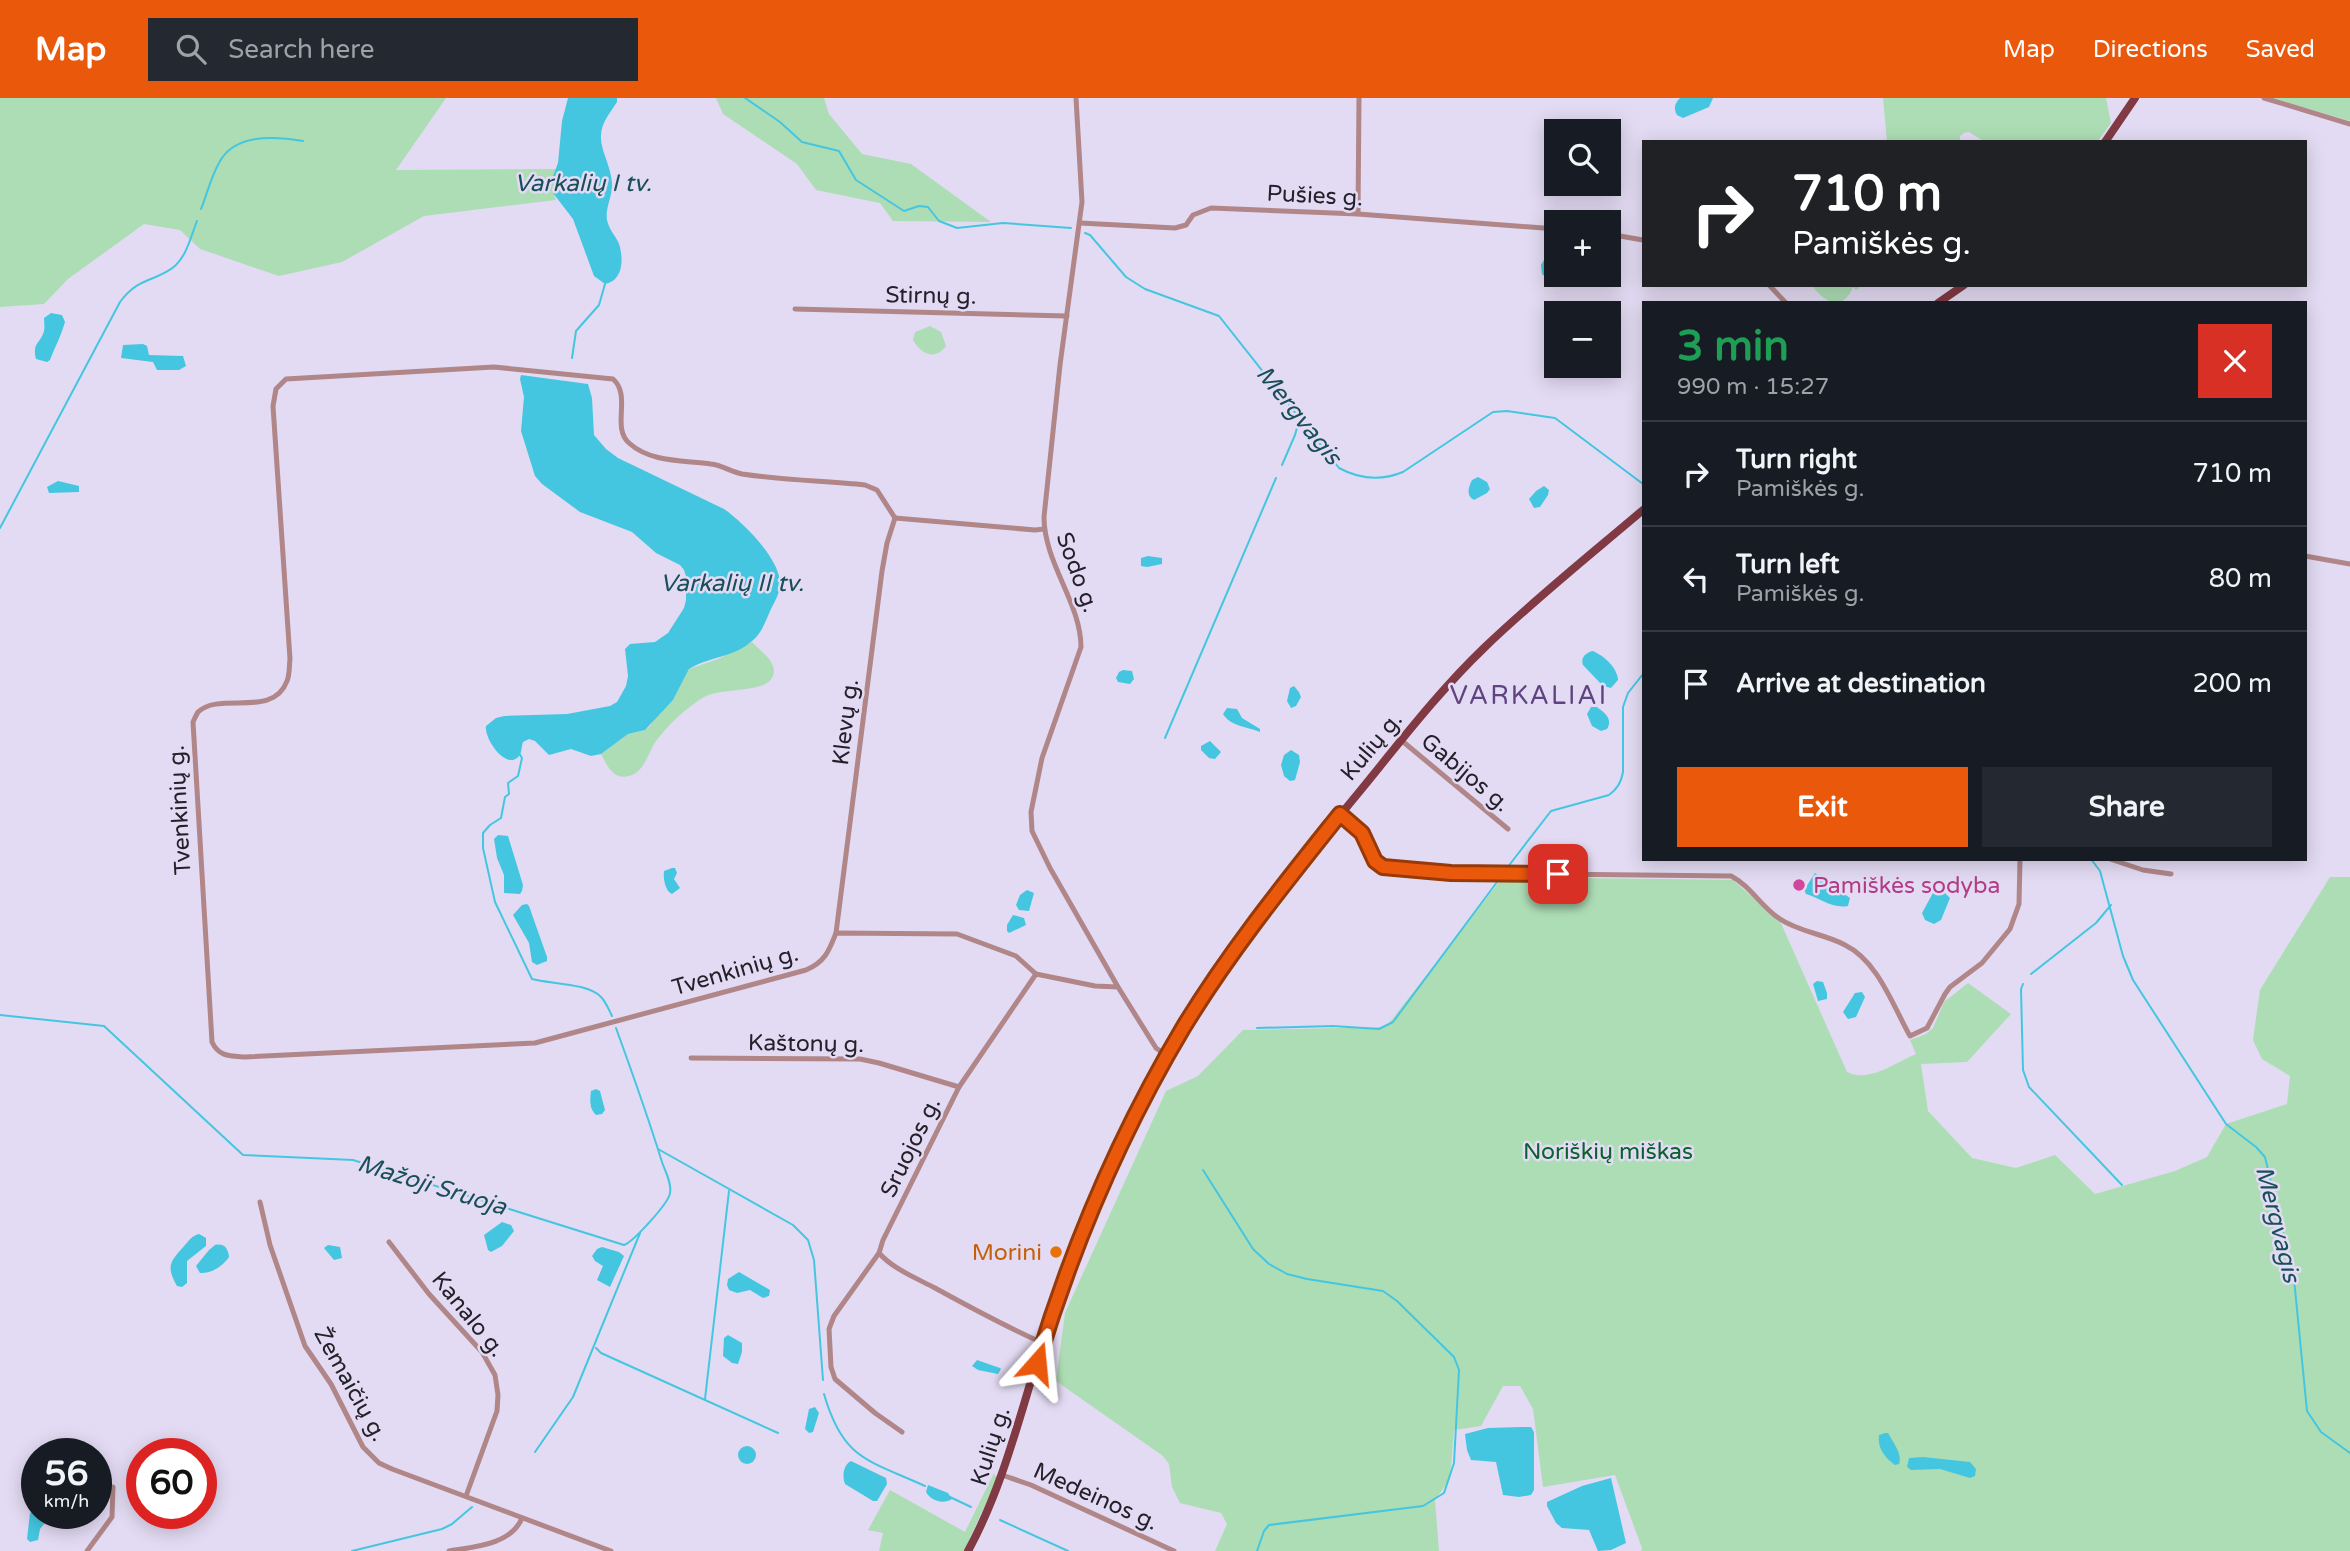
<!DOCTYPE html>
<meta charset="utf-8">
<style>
:root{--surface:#171b24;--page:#242831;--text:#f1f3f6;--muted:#9ea1a6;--line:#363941;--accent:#ea580c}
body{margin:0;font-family:"Varela Round",sans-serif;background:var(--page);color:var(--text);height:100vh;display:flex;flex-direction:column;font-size:26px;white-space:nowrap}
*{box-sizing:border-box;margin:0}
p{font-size:23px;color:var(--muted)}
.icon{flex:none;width:38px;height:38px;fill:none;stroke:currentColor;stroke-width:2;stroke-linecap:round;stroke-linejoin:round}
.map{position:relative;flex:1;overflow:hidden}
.sheet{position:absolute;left:1642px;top:203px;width:665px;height:560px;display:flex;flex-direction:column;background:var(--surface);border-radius:0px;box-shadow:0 4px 18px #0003}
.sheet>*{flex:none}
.top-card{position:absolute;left:1642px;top:42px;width:665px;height:147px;border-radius:0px;box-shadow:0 4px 18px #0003;background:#202124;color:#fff;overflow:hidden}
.controls{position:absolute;left:1544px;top:21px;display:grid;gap:14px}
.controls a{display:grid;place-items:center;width:77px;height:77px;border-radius:0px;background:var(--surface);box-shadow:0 4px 18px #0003;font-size:35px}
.speed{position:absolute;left:21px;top:1340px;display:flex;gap:14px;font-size:35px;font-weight:700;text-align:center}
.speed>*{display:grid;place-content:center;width:91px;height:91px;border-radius:50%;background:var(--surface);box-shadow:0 4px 18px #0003;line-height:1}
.speed small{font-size:18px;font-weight:400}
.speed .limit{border:10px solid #d22;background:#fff;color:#111}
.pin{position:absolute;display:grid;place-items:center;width:60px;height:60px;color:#fff;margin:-30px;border-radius:14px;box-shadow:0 4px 10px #0006}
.me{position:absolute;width:77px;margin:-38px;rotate:18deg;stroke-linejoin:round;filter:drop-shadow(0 0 5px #0008)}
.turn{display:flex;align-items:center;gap:24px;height:147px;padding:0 35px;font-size:32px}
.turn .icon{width:91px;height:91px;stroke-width:2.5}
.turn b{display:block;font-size:49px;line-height:60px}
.round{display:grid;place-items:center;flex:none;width:74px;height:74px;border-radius:0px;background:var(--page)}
.overview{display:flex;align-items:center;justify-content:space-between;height:119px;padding:0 35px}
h1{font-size:42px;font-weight:700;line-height:52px;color:#1e9e55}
.primary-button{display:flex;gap:14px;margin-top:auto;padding:14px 35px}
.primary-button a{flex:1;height:80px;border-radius:0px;background:var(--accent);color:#fff;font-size:28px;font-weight:700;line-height:80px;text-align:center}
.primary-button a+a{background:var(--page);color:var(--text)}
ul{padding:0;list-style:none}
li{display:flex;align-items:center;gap:21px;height:105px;padding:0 35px;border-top:2px solid var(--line)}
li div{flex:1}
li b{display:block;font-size:26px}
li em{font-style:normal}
header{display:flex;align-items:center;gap:42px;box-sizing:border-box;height:98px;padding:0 35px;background:var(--accent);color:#fff}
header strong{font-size:33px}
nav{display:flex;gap:38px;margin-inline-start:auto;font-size:24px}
.search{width:490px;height:63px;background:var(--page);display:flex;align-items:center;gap:18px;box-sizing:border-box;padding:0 24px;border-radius:0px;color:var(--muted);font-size:26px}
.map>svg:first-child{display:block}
</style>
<header>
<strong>Map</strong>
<div class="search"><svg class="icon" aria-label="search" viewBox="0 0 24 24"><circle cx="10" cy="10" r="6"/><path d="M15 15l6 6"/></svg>Search here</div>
<nav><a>Map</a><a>Directions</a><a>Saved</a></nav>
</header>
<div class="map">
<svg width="2350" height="1453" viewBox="0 0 2350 1453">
<rect width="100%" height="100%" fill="#e3dbf3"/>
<g fill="#adddb5">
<path d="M0 0H446L396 72 556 71C552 81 552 92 556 102L424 118 342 164 279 178 200 151 180 132 144 126 68 181 44 206 0 209Z"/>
<path d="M716 0H824L829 16 862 56 911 66 991 124 893 123 880 105 816 92 797 66 723 16Z"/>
<path d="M1883 0H2106L2111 25 2097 44H1985L1969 34 1964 35 1960 38V44H1887Z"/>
<path d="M2272 0H2350V23Z"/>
<path d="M1812 187H1857L1859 190 1856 192 1853 189C1843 214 1824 205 1812 187Z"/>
<path d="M930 228 941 234 946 248C935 263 921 256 913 242L915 234Z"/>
<path d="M752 544C760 553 778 564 773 578 766 596 723 589 704 599 686 610 669 626 656 643 649 653 645 672 632 677 614 684 608 669 601 656L628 636 645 632 650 628 660 613 673 602 689 571 718 561Z"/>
<path d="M1503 779 1733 782 1780 823 1847 974C1869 985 1895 965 1916 956L1910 942 1926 936 1933 930 1944 904 1968 885 2011 916 1967 964 1921 966 1928 1013 1972 1060 2016 1070 2055 1057 2095 1096 2175 1073 2207 1059 2226 1026 2287 1006 2290 978 2262 961 2253 942 2260 892 2330 779H2350V1453H1641L1642 1450 1615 1377 1543 1389 1533 1311 1520 1288H1503L1481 1328 1454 1332 1450 1381 1435 1402 1439 1453H1215L1227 1426 1221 1415 1180 1405 1172 1389 1169 1366 1163 1358 1056 1283 1065 1215 1166 993 1198 978 1243 932 1386 929Z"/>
<path d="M994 1375 997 1381 964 1453H879L883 1435 868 1432 890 1392 965 1434Z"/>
</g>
<g fill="#45c6e0">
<path d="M568 0H617V4C610 15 601 25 601 38 600 51 611 68 612 85 613 98 605 109 607 122 609 132 616 138 619 146 624 161 623 183 605 186L594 178 573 121 553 95V78L558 65 562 23Z"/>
<path d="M1680 0H1713L1709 9 1683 20 1677 17C1673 10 1675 5 1680 0Z"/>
<path d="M1556 158V177H1559C1552 182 1548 182 1542 176L1541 167 1544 162Z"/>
<path d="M51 215 62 217 65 224C61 238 55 249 50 262L47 264 36 261C32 244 41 245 44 233 45 228 44 224 44 220Z"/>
<path d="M143 246 147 248 149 257 183 258 186 268 179 272H157L153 264 121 260 123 247Z"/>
<path d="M521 277 588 286 592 300 594 337 606 351 618 360 724 411C743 424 781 462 780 486 780 495 775 503 771 511 766 522 762 535 752 543 735 559 708 559 689 571L673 602 645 632 628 636 601 656 591 658 571 651 549 657 535 643 529 641 523 644C521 650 522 657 517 660 504 670 484 640 486 628L496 620 504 618 567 616 610 608 617 604 626 588 628 578 625 551 630 546 655 544 668 535 684 510 686 502V478L684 472 680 467 656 455 632 434 580 414 542 386 535 378 521 333 524 299 520 281Z"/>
<path d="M1478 379 1487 384 1490 391 1487 395 1474 402C1466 398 1468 390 1472 382Z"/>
<path d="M58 383 79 388V394L49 395 47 389Z"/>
<path d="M1544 388 1549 392 1548 397 1540 409 1534 410 1529 401 1536 393Z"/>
<path d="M1148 458 1162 460V466L1147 469 1141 468V460Z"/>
<path d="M1593 553C1604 558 1617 569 1618 582L1611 590 1603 588 1583 567C1580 560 1586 554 1593 553Z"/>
<path d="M1123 572 1132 573 1134 581 1130 586 1118 584 1116 580 1119 574Z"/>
<path d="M1294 588 1299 594 1301 599 1296 608 1291 610 1287 603 1290 590Z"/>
<path d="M1591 609H1597C1605 615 1613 621 1607 631L1601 633 1592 628 1587 616Z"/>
<path d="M1227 610 1237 611 1242 620 1260 631V634C1248 629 1230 628 1223 616Z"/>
<path d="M1210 643 1221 654 1215 661 1209 660 1201 652V648Z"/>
<path d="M1291 652 1299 657 1300 664 1295 682 1290 683 1284 678 1281 667 1284 657Z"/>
<path d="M498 737 508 738 523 787 522 793 520 796 504 795V777L497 760 494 741Z"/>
<path d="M672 770H675L677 775 674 781 680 790 672 796C665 793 663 780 664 773Z"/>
<path d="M1815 775 1850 800 1848 808C1832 811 1820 800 1806 796L1804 792Z"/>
<path d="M1027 792 1034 795 1029 813 1019 812 1016 807 1020 797Z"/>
<path d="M1934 793H1943L1950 800 1941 822 1934 826 1925 822 1922 815Z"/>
<path d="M527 806 529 808 547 859V863L537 867 532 864 529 845 513 817 522 807Z"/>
<path d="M1013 817 1024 820 1026 827 1009 835 1007 833V827Z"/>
<path d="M1817 883 1823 884 1827 895V901L1818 903 1813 886Z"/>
<path d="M1862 894 1865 899 1856 919 1848 921 1843 914 1855 895Z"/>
<path d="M596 991 600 993 605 1012 602 1016 596 1017C589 1011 590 1001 591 993Z"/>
<path d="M502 1124 511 1127 514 1133 502 1148 491 1154 488 1152 484 1137Z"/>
<path d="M199 1136 206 1140V1148L187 1163V1185L182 1189 177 1188C165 1167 171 1163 185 1147 190 1141 192 1138 199 1136Z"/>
<path d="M215 1147C225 1145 228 1151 229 1159 223 1168 211 1176 200 1175L196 1168 209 1152Z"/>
<path d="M328 1147 340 1149 342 1160 334 1162 324 1150Z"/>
<path d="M602 1149 619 1154 624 1158 610 1189 597 1182 603 1168 595 1163 592 1158 597 1151Z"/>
<path d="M739 1174 770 1192 769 1198 763 1200 750 1192 737 1195 729 1192 727 1187 728 1181Z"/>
<path d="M728 1237 742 1245V1254L738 1266 732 1265 723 1258 724 1240Z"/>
<path d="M977 1262 1000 1270 1001 1271 998 1276 978 1272 972 1268Z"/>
<path d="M815 1309 819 1315 813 1334 809 1335 805 1331 809 1311Z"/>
<path d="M1521 1329H1531L1534 1334V1392L1531 1397 1519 1399 1503 1397 1496 1364 1471 1362 1467 1352 1465 1336 1488 1330Z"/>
<path d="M1885 1335H1888C1893 1344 1903 1357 1899 1366L1895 1367C1885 1360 1877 1350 1879 1337Z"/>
<circle cx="747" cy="1357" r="9"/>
<path d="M1923 1359 1970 1364 1976 1371 1975 1378 1970 1380 1940 1371 1911 1372 1907 1369 1909 1360Z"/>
<path d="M851 1363 886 1380 887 1386 877 1403H873L845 1386C842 1378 843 1367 851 1363Z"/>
<path d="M1611 1380 1626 1445 1611 1452 1598 1453 1589 1432 1562 1430 1556 1425 1547 1408V1404L1582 1388Z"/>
<path d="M928 1387 948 1395 952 1401C943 1407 930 1402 926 1394Z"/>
<path d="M33 1413H37L40 1421H48L40 1431 38 1442 30 1444 27 1441 30 1415Z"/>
</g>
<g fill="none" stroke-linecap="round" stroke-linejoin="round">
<g stroke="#45c6e0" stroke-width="2">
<path d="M745 0 780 24 802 44 839 53 856 82 904 113 919 108 928 109 939 123 957 130 1003 125 1071 130"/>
<path d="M201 111C207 96 211 79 219 65 234 35 275 38 303 43"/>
<path d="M1085 135 1090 137 1126 179 1145 191 1219 218 1339 370C1361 382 1381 383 1403 374L1493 314 1507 313 1555 320 1643 386"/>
<path d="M572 260 576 233 599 207 605 186"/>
<path d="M1282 367 1295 337 1300 319"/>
<path d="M0 430 120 204C139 178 156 184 175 168 187 157 191 138 197 123"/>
<path d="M1165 640 1276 380"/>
<path d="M519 655 522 660 518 678 508 685 509 696 505 699 501 720 490 727 483 735V750L495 804 532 881C550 886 588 885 601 899 606 904 609 912 612 918"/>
<path d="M2091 761 2100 773 2123 858 2133 882 2226 1026 2256 1049 2265 1059 2294 1181 2307 1313 2321 1334 2350 1355"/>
<path d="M1507 770 1551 713 1609 697C1617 691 1621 685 1623 674V609L1628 595 1643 576"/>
<path d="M2031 876 2096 825 2111 807"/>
<path d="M2023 886 2021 891 2023 972 2029 989 2122 1087"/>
<path d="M0 917 104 928 243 1057 353 1062 624 1147C633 1144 669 1105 670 1095 672 1085 665 1073 662 1064 648 1019 632 974 616 930"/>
<path d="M1257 930 1333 928 1379 931 1393 924 1500 780"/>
<path d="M658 1051 793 1127 808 1142 814 1162 823 1282"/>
<path d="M1203 1072 1253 1151 1269 1166 1287 1176 1307 1181 1383 1193 1397 1203 1454 1259 1459 1272 1454 1365 1444 1395 1423 1408 1269 1427 1264 1433 1257 1453"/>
<path d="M596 1250 601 1255 778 1335"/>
<path d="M824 1296C843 1362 868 1362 925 1388"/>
<path d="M705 1301 729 1093"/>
<path d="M535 1354 573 1299 640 1135"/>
<path d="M950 1399 971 1409"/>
<path d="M1000 1422 1068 1453"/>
<path d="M352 1453 442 1431 452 1426 472 1409"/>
</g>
<g stroke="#b08688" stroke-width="5">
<path d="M1076 0 1082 104 1060 267 1044 419C1044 465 1081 505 1081 549L1042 660 1031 714 1032 733 1050 770 1118 889 1156 950 1167 958"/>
<path d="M2264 0 2350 26"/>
<path d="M1358 116 1359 0"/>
<path d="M1080 125 1175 130 1186 127 1193 117 1211 110 1358 116 1556 131"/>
<path d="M1608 136 1643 142"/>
<path d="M1769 187 1786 205"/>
<path d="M795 211 1067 218"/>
<path d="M895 420 877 392 865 387C824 383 782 382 742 376 731 374 722 367 711 366 685 362 651 365 629 345 611 329 632 298 613 281L494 269 286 281 276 291 273 308 290 561C289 568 290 576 287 583 273 621 220 593 198 614 196 617 195 620 193 624L212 944C219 959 230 958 245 959L535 945 806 872C825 864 829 853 836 835L957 836 1016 858 1036 876"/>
<path d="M895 420 1035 432 1044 431"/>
<path d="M2305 458 2350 466"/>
<path d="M1401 642 1508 731"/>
<path d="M1340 716 1362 735 1375 763 1383 769 1395 771 1451 775 1731 778C1751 788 1761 809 1780 821 1799 834 1825 836 1845 847 1878 863 1893 908 1910 938L1927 930 1945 896 1950 889 1982 865 2010 831 2019 806 2020 761"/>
<path d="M2110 761 2143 772 2171 776"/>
<path d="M836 835 882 473 887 445 895 420"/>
<path d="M691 960 860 961 879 965 959 989"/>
<path d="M260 1104 270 1147 305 1248 331 1286 363 1349 379 1365 392 1371 611 1453"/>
<path d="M389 1144 429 1196 482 1254 495 1277 498 1297 497 1313 466 1398"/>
<path d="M879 1155 834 1218 829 1231 831 1269 835 1281 875 1315 902 1334"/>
<path d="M1043 1245C1006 1229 970 1209 935 1190 916 1180 893 1171 879 1155L883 1142 959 989 1036 876 1095 888 1118 889"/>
<path d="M1002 1377 1031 1387 1174 1453"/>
<path d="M87 1453 112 1419 113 1389"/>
<path d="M449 1453C473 1449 511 1447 522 1420"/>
</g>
<g stroke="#813a43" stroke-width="8">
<path d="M2105 44 2135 0"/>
<path d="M1938 205 1964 187"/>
<path d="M968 1453C1004 1387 1020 1315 1043 1244 1059 1194 1079 1145 1099 1096 1164 944 1255 819 1360 693 1400 644 1439 593 1485 549 1535 501 1590 457 1643 412"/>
</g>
</g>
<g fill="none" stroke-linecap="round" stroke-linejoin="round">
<g stroke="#983908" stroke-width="18">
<path id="route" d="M1037 1265C1072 1149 1121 1034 1183 930 1229 854 1285 785 1340 716L1362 735 1375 763 1383 769 1451 775 1558 776"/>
</g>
<use href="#route" stroke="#ea580c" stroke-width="12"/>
</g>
<circle fill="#d1479c" stroke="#e3dbf3" stroke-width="2.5" cx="1799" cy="787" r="7"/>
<circle fill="#e8710a" stroke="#e3dbf3" stroke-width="2.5" cx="1056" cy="1154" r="7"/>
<g text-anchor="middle" stroke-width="5" stroke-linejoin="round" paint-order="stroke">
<g font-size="23" fill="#24212a" stroke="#e3dbf3">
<text transform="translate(1315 97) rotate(3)" y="8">Pušies g.</text>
<text transform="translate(931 197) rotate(1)" y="8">Stirnų g.</text>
<text transform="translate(1078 474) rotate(70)" y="8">Sodo g.</text>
<text transform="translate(845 624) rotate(-83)" y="8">Klevų g.</text>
<text transform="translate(1371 648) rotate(-50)" y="8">Kulių g.</text>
<text transform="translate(1466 674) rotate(40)" y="8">Gabijos g.</text>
<text transform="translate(179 712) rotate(-93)" y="8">Tvenkinių g.</text>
<text transform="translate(735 872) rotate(-16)" y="8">Tvenkinių g.</text>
<text transform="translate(806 945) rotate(1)" y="8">Kaštonų g.</text>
<text transform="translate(910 1049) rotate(-64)" y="8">Sruojos g.</text>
<text transform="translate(469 1216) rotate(51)" y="8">Kanalo g.</text>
<text transform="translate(351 1286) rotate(61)" y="8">Žemaičių g.</text>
<text transform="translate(990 1348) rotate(-72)" y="8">Kulių g.</text>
<text transform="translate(1096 1398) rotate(24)" y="8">Medeinos g.</text>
</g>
<g font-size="23" fill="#b23c85" stroke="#e3dbf3" text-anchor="start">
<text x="1813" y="795">Pamiškės sodyba</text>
</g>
<g font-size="23" fill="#09622b" stroke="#e3dbf3">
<text x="1608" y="1061">Noriškių miškas</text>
</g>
<g font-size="23" fill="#c56008" stroke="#e3dbf3" text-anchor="end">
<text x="1042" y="1162">Morini</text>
</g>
<g font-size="24" font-style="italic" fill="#194f5a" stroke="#e3dbf3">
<text x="583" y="93">Varkalių I tv.</text>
<text transform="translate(1299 317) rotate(51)" y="8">Mergvagis</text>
<text x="732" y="493">Varkalių II tv.</text>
<text transform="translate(432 1087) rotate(17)" y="8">Mažoji Sruoja</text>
<text transform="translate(2278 1126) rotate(76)" y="8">Mergvagis</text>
</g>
<g font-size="26" letter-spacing="2" fill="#5f4481" stroke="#e3dbf3">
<text x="1529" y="606">VARKALIAI</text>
</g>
</g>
</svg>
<div class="controls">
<a><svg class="icon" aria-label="search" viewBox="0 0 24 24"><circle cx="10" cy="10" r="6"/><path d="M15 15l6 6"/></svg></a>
<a>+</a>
<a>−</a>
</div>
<div class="speed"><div>56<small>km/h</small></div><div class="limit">60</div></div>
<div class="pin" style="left:1558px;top:776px;background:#d93025"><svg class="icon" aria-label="arrive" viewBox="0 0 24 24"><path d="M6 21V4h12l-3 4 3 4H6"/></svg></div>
<svg class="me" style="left:1037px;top:1265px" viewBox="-20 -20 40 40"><path d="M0-17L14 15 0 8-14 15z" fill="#ea580c" stroke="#fff" stroke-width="4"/></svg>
<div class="top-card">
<div class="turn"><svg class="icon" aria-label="right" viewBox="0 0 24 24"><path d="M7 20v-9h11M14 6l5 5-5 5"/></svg><div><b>710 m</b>Pamiškės g.</div></div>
</div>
<section class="sheet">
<div class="overview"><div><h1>3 min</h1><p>990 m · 15:27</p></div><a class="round" style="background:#d93025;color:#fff"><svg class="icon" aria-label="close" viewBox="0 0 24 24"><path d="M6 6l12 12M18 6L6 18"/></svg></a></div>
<ul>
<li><svg class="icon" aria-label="right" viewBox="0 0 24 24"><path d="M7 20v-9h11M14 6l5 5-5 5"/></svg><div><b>Turn right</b><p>Pamiškės g.</p></div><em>710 m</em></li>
<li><svg class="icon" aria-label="left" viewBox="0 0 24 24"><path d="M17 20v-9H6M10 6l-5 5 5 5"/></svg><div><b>Turn left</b><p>Pamiškės g.</p></div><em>80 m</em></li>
<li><svg class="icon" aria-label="arrive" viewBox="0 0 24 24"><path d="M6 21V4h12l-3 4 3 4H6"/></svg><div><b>Arrive at destination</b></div><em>200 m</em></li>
</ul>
<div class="primary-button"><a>Exit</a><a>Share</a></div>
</section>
</div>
